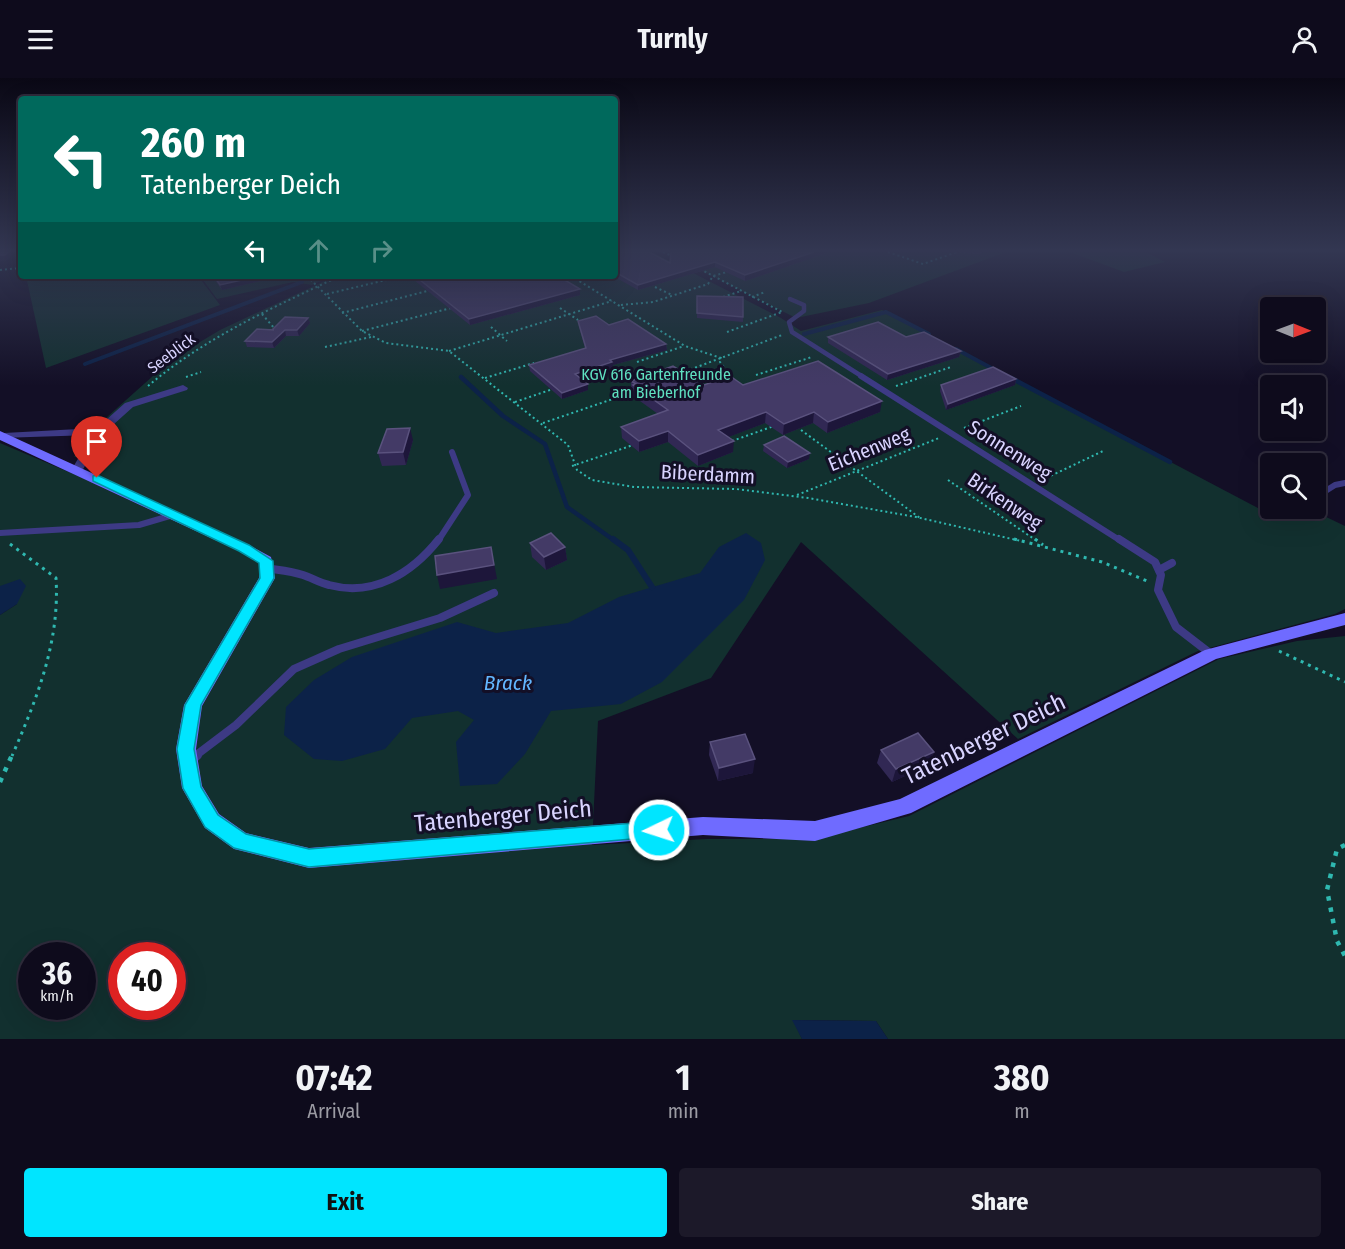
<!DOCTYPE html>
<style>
:root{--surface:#0e0b1c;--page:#1c1929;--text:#f1f3f6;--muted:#9b9ba3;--line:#2e2b3b;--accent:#00e5ff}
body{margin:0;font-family:"Fira Sans Condensed",sans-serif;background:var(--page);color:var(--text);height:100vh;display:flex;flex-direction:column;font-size:22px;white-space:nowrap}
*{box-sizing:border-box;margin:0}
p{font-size:20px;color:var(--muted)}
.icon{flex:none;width:33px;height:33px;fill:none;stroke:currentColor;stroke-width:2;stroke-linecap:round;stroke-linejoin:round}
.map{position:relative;height:961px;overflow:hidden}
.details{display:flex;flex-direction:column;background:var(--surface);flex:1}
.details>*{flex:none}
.guide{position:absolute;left:18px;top:18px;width:600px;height:183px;border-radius:6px;box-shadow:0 6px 24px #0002,0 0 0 2px var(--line);background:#00695c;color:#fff;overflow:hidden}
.needle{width:39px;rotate:91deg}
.buttons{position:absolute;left:1260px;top:219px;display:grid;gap:12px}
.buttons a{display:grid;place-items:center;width:66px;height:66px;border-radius:6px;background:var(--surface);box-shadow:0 6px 24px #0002,0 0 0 2px var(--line);font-size:30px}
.speed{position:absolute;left:18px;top:864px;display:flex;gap:12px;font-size:30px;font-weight:700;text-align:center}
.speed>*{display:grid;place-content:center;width:78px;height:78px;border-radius:50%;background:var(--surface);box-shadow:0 6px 24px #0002,0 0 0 2px var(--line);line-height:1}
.speed small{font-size:15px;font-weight:400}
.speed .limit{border:9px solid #d22;background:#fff;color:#111}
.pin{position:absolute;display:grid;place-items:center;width:51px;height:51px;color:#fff;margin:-62px -26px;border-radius:50% 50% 50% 0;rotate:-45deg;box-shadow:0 0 6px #0007}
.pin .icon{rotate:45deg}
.me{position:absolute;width:66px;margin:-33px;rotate:266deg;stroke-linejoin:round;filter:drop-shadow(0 0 4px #0008)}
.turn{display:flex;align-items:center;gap:21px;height:126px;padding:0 24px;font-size:27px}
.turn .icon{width:78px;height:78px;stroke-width:2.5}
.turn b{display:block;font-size:42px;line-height:51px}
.lanes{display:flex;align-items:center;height:57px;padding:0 24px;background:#0003;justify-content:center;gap:30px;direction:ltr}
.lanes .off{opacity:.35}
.eta{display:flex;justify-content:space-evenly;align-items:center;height:102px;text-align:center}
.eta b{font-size:36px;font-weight:700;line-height:42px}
.action{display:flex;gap:12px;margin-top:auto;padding:12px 24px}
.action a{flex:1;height:69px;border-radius:6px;background:var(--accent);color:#111;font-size:24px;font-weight:700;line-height:69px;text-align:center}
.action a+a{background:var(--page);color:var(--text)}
header{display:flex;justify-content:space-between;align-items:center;height:78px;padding:0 24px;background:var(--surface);font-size:27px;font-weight:700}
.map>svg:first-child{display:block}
</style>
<header><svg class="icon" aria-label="menu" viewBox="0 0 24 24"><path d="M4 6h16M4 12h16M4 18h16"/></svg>Turnly<svg class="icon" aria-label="person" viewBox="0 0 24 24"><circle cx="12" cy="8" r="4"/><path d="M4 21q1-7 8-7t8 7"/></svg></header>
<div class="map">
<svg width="1345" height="961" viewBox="0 0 1345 961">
<rect width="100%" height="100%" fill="#130f26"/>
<g fill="#12302f" fill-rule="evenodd">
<path d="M615 174H652L781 240 801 253 882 232 1275 439 1322 437 1345 448V531L1335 536 1198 573 1018 661 801 464 711 600 598 643 592 767 707 761H813L909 738 1219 581 1297 563 1345 558V961H888L876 943 793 942 802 961H0V537L17 526 0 508V365L90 403 109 380 74 379 97 348 154 297 195 267 220 252 335 198H615ZM32 878H82V928H32ZM122 878H172V928H122Z"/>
<path d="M664 174H1006L869 225 796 240Z"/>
<path d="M1070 174H1146L1165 184 1124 194Z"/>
<path d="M26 198H198L220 227 46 290Z"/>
<path d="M200 198H332L312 207 293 204 217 221Z"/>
</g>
<g fill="#0c2248">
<path d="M746 455 761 465 765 482 744 522 662 604 621 626 551 633 525 676 497 706 460 708 456 664 474 642 458 633 412 640 385 671 342 683 314 681 284 657 286 629 314 602 352 579 457 544 496 555 568 545 619 519 700 495 719 469Z"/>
<path d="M20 501 26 508 17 526 0 537V508Z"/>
<path d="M792 942 876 943 888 961H802Z"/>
</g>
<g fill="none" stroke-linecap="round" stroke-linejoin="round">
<g stroke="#0c2248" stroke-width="4">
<path d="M804 256 886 234 929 256"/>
<path d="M956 271 995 292"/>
<path d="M85 286 302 204"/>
</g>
<g stroke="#0c2248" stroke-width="4.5">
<path d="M461 299 503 338 545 366 567 429 615 463"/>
<path d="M1011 300 1170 384"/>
</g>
<path stroke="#0c2248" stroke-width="6" d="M613 461 628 472 652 509"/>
<g stroke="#2fb8b0" stroke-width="2" stroke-dasharray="2 3" stroke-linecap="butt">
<path d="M663 174 672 178"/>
<path d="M888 174 923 186 957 174"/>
<path d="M700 191 784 235"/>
<path d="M0 192 21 190"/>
<path d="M307 198 362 253 386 265 449 273 568 367 577 392 592 402 634 409 736 411 808 420 916 439 1021 463"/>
<path d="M571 198 685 268 721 280 720 284 732 300"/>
<path d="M559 202 572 199"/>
<path d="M655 209 672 217"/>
<path d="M327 216 403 198"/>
<path d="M723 219 741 213"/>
<path d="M752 219 765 214"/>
<path d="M621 227 653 224 708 206 713 198 730 193"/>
<path d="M560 230 578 242"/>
<path d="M342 235 431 212"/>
<path d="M262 236 275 251"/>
<path d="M491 249 507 263"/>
<path d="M362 253 451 230"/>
<path d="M727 254 782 234"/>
<path d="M325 269 371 259"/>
<path d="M449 273 612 223"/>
<path d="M637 284 684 268"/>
<path d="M681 295 782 257"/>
<path d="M756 297 812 279"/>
<path d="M186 299 201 294"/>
<path d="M485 300 534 285"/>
<path d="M148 308C206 259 272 230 340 198"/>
<path d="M896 308 951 289"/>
<path d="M515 324 553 311"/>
<path d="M543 345 636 313"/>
<path d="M797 349 920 440"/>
<path d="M964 350 1021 328"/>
<path d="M732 363 774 348"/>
<path d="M572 388 633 367"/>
<path d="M948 402 1037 463"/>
<path d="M1042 402 1103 373"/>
<path d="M797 417 939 360"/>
</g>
<g stroke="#2fb8b0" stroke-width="3" stroke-dasharray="3 5" stroke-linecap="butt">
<path d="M1014 461 1102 484 1147 503"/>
<path d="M1035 461 1043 467"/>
<path d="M10 466 56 500C60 564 37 620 12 678"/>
<path d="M1279 573 1345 604"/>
</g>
<g stroke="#2fb8b0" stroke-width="4.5" stroke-dasharray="4.5 7" stroke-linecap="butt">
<path d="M0 704 12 677"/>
<path d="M1345 767 1337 771 1327 812 1337 863 1345 878"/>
</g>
<path stroke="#3d3a85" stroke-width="4.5" d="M790 221 804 227V233L789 244 792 254 863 299"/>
<g stroke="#3d3a85" stroke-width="6">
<path d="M861 298 1121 463"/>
<path d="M1265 409 1270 412"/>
<path d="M1316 419 1335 407 1345 405"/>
<path d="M1275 439 1296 430"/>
<path d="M0 455 139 447 173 437"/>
<path d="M438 463 468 417 452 374"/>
</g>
<g stroke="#3d3a85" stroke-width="8">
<path d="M1119 461 1155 484 1161 497 1158 512 1176 549 1211 576"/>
<path d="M266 490C278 492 291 493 303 497 312 500 320 505 329 507 374 519 412 495 439 461"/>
<path d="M1159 492 1172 485"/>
<path d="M195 678 236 647 294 591 339 571 440 540 494 515"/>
</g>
<path stroke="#3d3a85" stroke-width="10" d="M189 683 197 677"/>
<path fill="#3d3a85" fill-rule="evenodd" d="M183 307 188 310 187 312 133 329 104 355 82 393 78 395 72 391 92 357 0 360V356L4 355 97 350 125 325Z"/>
<path fill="#6f6bff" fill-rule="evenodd" d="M0 353 249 467 271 479 275 500 202 628 196 671 202 708 219 736 246 755 309 770 703 739 815 743 900 721 1205 572 1345 535V547L1216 581 911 735 815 763 703 757 309 790 234 771 205 750 182 710 176 671 184 627 259 500V485L239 473 0 362Z"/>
</g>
<g fill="#312854">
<path d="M615 174 670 185 829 174 745 203 715 189 638 212 613 198H615Z"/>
<path d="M946 174H985L979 176Z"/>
<path d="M212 198H278V199L222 212Z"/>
<path d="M409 198H558L580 217 470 247Z"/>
<path d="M697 218 743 239V244L697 240Z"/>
<path d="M308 240 310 245 299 258H286L274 270 247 269 245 263 272 252Z"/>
<path d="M578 243 609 247 666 266 667 272 613 287V290L580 300 588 312 562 321 530 293 529 287 585 270 579 249Z"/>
<path d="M828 259 961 273 959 279 887 302 828 265Z"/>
<path d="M1016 301 1015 307 946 332 940 313 941 307Z"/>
<path d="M631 303 704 307H743L880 334 827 355 813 345 783 357 765 345 728 359 733 374 698 388 668 364 639 374 622 360 621 349 658 336 633 318V314L631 313Z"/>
<path d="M413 362 406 387 382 388 378 375Z"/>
<path d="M764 367 809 381 787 390 763 373Z"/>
<path d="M530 465 565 469 567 482 546 492 532 479Z"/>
<path d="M710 664 753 695 718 703 709 677Z"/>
<path d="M881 672 934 674 929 687 892 704 877 685Z"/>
</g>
<g fill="#1d163a">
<path d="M8 174H21L14 175 8 182 0 183V177Z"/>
<path d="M814 174H829L745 203V197Z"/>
<path d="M715 184V189L638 212V207Z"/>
<path d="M259 198H278V199L222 212 220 207Z"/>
<path d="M580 211V217L470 247 469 241Z"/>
<path d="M308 240 310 245 299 258 297 252Z"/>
<path d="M285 252 286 258 274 270 272 264Z"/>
<path d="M666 266 667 272 613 287V290L576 302 575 296 610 282Z"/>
<path d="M961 273 959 279 887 302 888 296Z"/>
<path d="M1016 301 1015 307 946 332 948 326Z"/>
<path d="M588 306V312L562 321V315Z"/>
<path d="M882 323 880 334 827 355 828 344Z"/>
<path d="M766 334 765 345 718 363V352Z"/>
<path d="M814 334 813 345 783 357 784 346Z"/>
<path d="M410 350 413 362 406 387 403 374Z"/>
<path d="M668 353V364L639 374V363Z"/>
<path d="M734 363 733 374 698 388V377Z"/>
<path d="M810 375 809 381 787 390 788 384Z"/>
<path d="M491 469 497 501 440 511 437 497Z"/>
<path d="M565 469 567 482 546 492 544 479Z"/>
<path d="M934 674 929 687 892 704 896 691Z"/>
<path d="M755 681 753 695 718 703 719 690Z"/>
</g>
<g fill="#433a66" stroke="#5a527e" stroke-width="1.5">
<path d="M0 174H8L5 177H0Z"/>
<path d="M615 174H649L670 185 671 174H814L745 197 715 184 638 207 615 194Z"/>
<path d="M214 198H259L220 207Z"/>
<path d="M415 198H558L580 211 469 241Z"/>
<path d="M697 218 743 219V239L697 235Z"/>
<path d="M596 238 609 247 628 241 666 266 610 282 612 284 575 296 588 306 562 315 529 287 586 270 578 243Z"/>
<path d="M285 239 308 240 297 252H285L272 264 245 263 257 251 274 252H272Z"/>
<path d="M878 244 906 259 924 254 961 273 888 296 828 259Z"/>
<path d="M818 283 882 323 828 344 814 334 784 346 766 334 718 352 734 363 698 377 668 353 639 363 621 349 668 332 633 307 636 306 631 303 673 288 704 307 730 298 743 307Z"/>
<path d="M993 289 1016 301 948 326 941 307Z"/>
<path d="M410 350 403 374 378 375 387 351Z"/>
<path d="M784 358 810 375 788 384 764 367Z"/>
<path d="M551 455 565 469 544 479 530 465Z"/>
<path d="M491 469 494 487 437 497 435 478Z"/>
<path d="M918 655 934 674 896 691 881 672Z"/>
<path d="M745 656 755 681 719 690 710 664Z"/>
</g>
<linearGradient id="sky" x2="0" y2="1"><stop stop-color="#0a0815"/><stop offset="0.56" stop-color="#333752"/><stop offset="1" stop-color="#333752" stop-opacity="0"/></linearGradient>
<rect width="1345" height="308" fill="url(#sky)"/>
<path fill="#00e5ff" stroke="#0095a6" stroke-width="1.5" d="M97 397 249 467 273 483 274 500 201 627 194 671 201 709 218 737 246 756 309 771 659 743 666 746 668 752 666 758 309 789 234 770 205 749 183 710 177 671 185 627 260 500 259 485 239 473 93 403V398Z"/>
<g text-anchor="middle" stroke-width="6" stroke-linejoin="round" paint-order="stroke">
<g font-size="16" fill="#d9d4ff" stroke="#130f26">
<text transform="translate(171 275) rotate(-37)" y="6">Seeblick</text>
</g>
<g font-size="16" fill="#5fe0c0" stroke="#130f26">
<text x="656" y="302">KGV 616 Gartenfreunde<tspan x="656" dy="18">am Bieberhof</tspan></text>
</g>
<g font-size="20" fill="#d9d4ff" stroke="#130f26">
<text transform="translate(869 371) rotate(-22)" y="7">Eichenweg</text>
<text transform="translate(1010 372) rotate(32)" y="7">Sonnenweg</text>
<text transform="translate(708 396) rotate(3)" y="7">Biberdamm</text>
<text transform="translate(1005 423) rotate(34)" y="7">Birkenweg</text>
</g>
<g font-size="21" font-style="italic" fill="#62b6ff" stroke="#130f26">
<text x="508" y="612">Brack</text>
</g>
<g font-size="24" fill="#d9d4ff" stroke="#130f26">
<text transform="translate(984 661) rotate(-26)" y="8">Tatenberger Deich</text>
<text transform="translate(503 738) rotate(-5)" y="8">Tatenberger Deich</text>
</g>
</g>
</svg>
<div class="buttons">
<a><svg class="needle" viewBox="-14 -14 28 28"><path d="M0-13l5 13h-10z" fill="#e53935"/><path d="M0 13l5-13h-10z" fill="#9b9ba3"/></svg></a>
<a><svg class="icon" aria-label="sound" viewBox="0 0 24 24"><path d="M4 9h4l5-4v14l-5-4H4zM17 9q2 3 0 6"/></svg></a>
<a><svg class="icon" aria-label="search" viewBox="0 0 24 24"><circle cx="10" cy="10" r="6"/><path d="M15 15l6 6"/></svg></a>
</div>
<div class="speed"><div>36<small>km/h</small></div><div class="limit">40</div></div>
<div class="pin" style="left:97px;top:400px;background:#d93025"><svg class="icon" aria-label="arrive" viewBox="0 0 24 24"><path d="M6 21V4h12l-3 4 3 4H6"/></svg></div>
<svg class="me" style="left:659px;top:752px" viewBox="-20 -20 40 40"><circle r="17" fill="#00e5ff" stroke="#fff" stroke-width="3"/><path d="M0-11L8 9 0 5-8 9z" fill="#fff"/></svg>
<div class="guide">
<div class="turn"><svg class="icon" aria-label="left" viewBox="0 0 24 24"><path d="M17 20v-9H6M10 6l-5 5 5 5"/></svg><div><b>260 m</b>Tatenberger Deich</div></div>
<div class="lanes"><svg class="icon" aria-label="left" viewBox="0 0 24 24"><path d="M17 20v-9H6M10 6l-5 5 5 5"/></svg><svg class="icon off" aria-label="ahead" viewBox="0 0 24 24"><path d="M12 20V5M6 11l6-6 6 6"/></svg><svg class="icon off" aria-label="right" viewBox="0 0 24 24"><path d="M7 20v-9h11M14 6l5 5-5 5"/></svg></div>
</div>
</div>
<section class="details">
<div class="eta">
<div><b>07:42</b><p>Arrival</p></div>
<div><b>1</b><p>min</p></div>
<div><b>380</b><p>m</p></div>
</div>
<div class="action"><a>Exit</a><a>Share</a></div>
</section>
